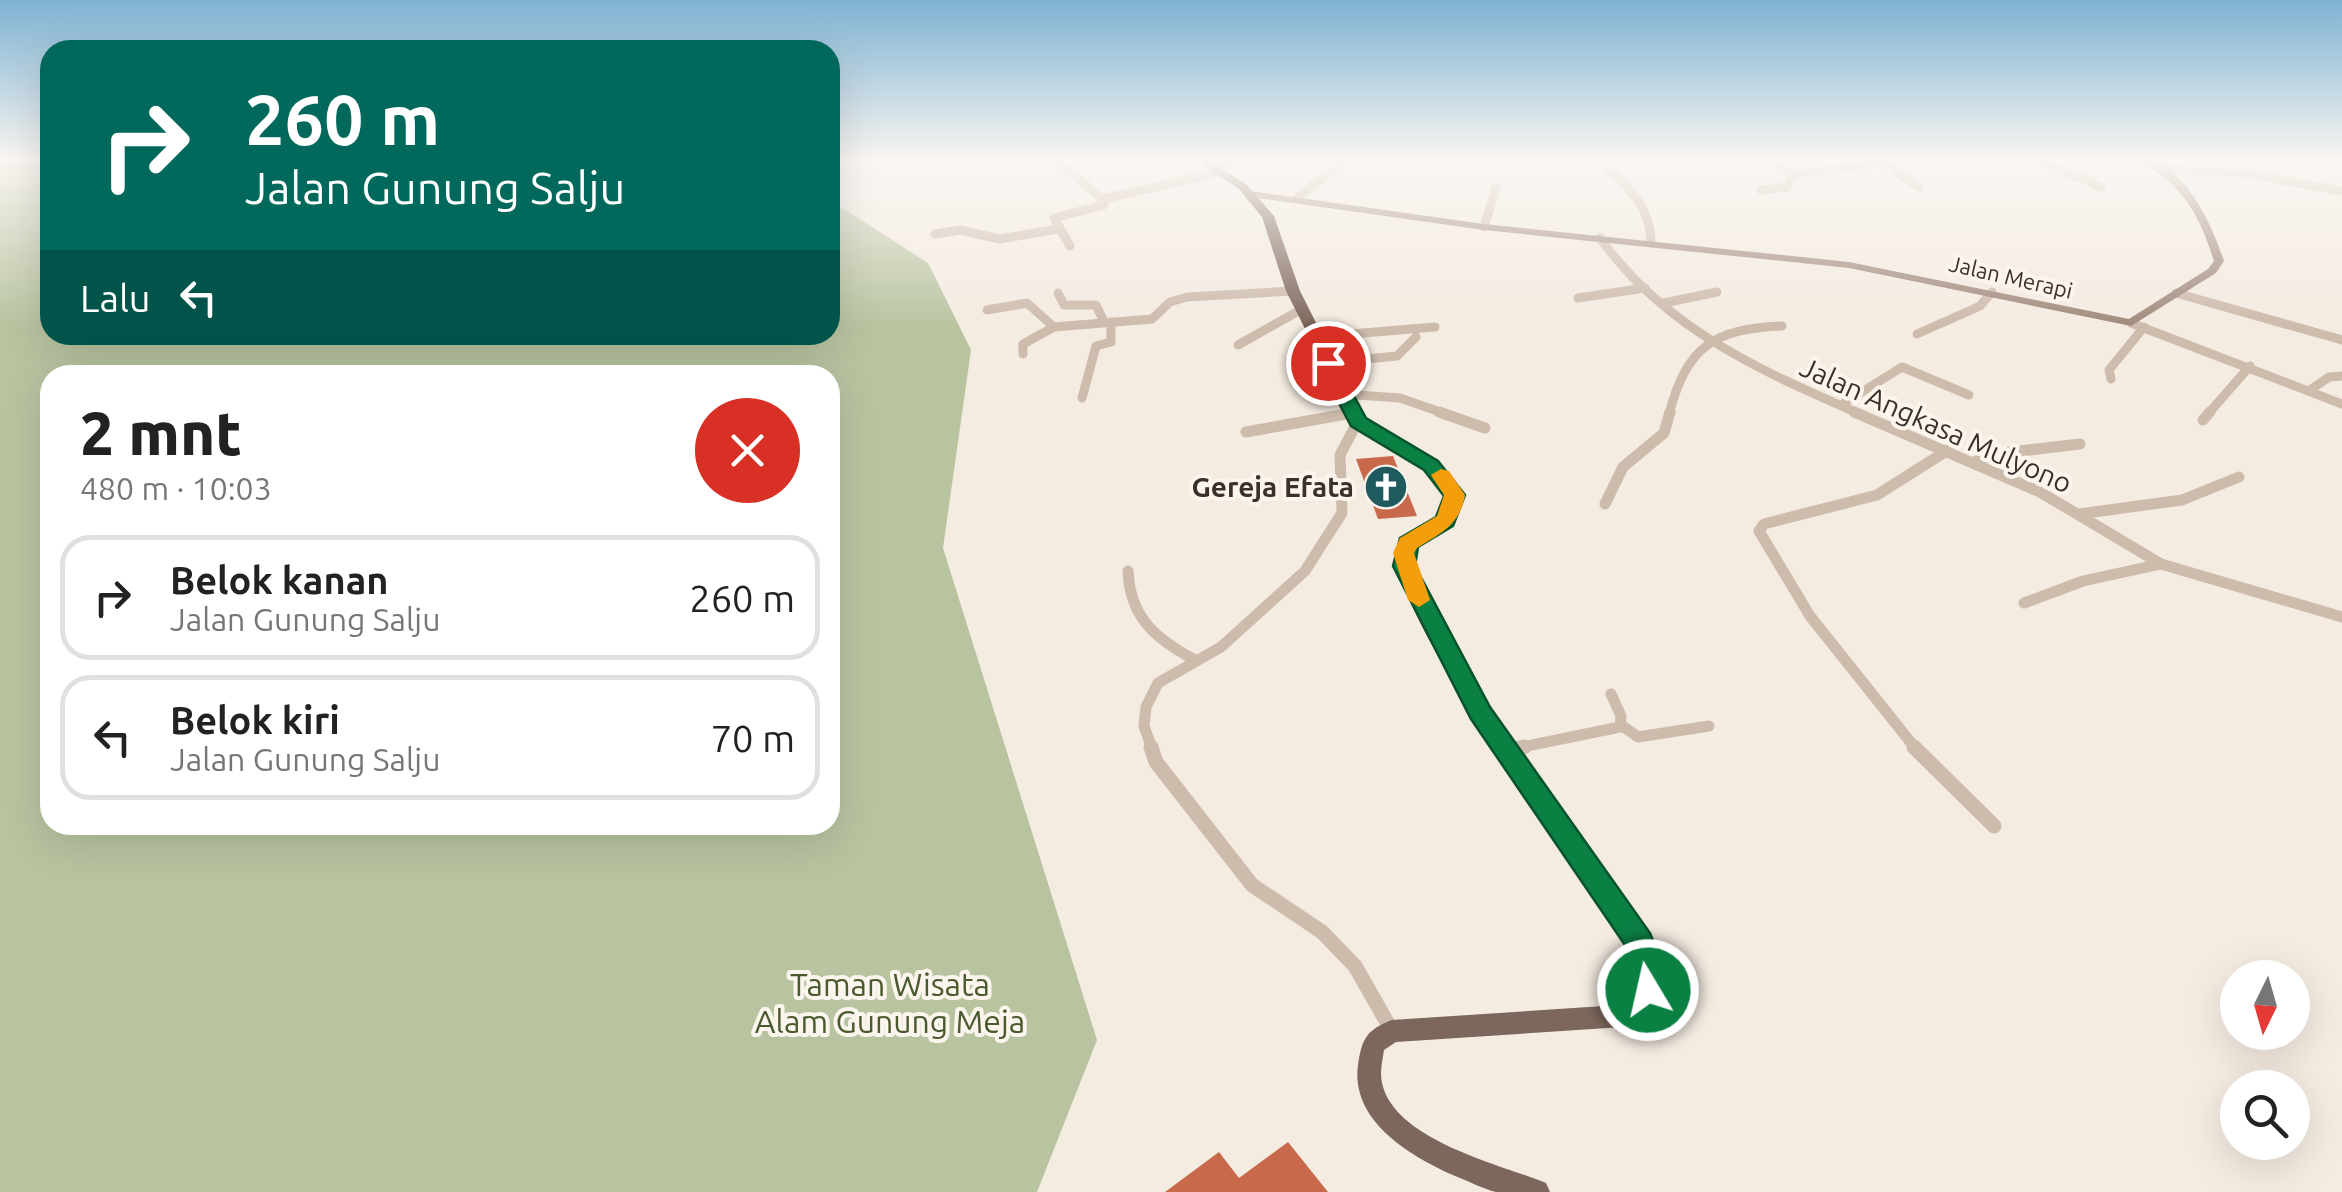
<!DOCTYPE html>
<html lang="id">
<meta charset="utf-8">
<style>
:root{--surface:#fff;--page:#f6f6f6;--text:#222;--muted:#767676;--line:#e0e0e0}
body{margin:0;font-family:Ubuntu,sans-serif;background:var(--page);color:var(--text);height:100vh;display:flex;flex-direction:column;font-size:38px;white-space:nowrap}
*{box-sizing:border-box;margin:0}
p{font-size:32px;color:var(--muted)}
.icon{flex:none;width:55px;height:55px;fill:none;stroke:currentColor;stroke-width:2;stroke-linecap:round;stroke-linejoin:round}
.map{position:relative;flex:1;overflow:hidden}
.drawer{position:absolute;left:40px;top:365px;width:800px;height:470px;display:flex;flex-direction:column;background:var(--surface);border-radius:30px;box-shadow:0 10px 40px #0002}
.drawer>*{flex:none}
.top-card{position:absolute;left:40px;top:40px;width:800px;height:305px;border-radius:30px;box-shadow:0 10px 40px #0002;background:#00695c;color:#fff;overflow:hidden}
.needle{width:65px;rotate:185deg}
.fabs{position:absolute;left:2220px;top:960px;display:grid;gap:20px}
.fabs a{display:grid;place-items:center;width:90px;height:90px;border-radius:50%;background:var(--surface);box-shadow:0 10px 40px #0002;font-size:50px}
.pin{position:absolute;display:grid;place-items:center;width:85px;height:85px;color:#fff;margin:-42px;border:5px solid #fff;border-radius:50%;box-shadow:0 2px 10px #0007}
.me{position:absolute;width:110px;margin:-55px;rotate:351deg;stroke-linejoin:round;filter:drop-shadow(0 0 8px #0008)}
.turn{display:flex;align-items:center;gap:35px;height:210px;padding:0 40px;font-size:45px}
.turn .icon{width:130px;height:130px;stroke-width:2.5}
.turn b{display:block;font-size:70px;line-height:85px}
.then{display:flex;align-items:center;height:95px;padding:0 40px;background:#0003;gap:20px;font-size:38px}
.round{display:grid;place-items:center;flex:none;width:105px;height:105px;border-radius:52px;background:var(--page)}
.overview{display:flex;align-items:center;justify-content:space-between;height:170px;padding:0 40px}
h1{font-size:60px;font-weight:800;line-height:75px}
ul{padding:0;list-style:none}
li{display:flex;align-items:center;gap:30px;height:125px;margin:0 20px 15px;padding:0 20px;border:5px solid var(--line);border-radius:30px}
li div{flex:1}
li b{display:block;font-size:38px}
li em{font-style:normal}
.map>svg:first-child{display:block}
</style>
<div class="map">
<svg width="2342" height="1192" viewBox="0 0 2342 1192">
<rect width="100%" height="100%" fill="#f4ebe1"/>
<path fill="#b8c4a0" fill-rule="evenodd" d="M0 160H50V335H830V200L928 263 971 350 943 548 1097 1040 1037 1192H0ZM50 375H830V825H50Z"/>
<g fill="#c8694b">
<path d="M1393 456 1417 516 1378 519 1356 459Z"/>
<path d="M1288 1142 1328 1192H1165L1219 1152 1239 1178Z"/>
</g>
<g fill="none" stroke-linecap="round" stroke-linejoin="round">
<g stroke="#cdbbac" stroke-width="9">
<path d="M1057 160 1102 199"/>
<path d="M1773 160 1793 174"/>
<path d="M1879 160 1919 187"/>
<path d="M2038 160 2101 187"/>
<path d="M1608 169C1632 189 1651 210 1651 243"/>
<path d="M2162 169 2237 172 2342 191"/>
<path d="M1219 170 1238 160"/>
<path d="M1761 190 1787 187 1793 174 1884 163"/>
<path d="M1297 198 1346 160"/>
<path d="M1484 227 1496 188"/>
<path d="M935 234 960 230 1000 239 1058 229"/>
<path d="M1600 238C1665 329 1761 371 1860 414"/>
<path d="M1070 246 1054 218 1104 205 1102 199 1222 172"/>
<path d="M1058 293 1064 305H1096L1104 322"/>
<path d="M2176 293 2342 340"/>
<path d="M1578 298 1645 288"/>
<path d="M1664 303 1717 292"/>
<path d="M987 310 1027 303 1054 327"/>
<path d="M2131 323 2342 404"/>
<path d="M1917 334 1980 306 1992 292"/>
<path d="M1315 337 1435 327"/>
<path d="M1238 345 1302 309"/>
<path d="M1023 354V344L1054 327 1152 319 1170 302 1187 297 1293 291"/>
<path d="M1327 363 1397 356 1416 337"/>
<path d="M2111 379 2109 370 2144 327"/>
<path d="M2310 390 2329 377 2342 376"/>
<path d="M1341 394 1400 398 1446 414"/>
<path d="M1082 398 1096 346 1111 342V322"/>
<path d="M1841 405 1902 367 1969 395"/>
<path d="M1345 414 1352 413"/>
<path d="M1669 414C1687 346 1714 329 1782 326"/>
<path d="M2208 414 2250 366"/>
</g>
<g stroke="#cdbbac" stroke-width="11">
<path d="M1439 412 1485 428"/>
<path d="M1854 412 2040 492 2161 564 2342 617"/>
<path d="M2203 420 2210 412"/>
<path d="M1246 432 1352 413"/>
<path d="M1976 461 1995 454 2080 444"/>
<path d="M1605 504 1623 467 1664 433 1670 412"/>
<path d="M2079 514 2182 500 2239 477"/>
<path d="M1128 571C1130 618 1156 639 1195 660"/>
<path d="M2024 603 2083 581 2161 564"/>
<path d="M1621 725 1638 737 1709 726"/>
<path d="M1152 749 1144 726 1146 707 1158 683 1221 647 1305 571 1342 513 1340 455 1358 421"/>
<path d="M1512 749 1620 727 1621 716 1611 694"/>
<path d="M1916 749 1810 616 1759 531 1764 524 1877 495 1948 450"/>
</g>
<g stroke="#cdbbac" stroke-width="15">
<path d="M1151 747 1156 762 1252 885 1322 932 1355 966 1392 1031"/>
<path d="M1914 747 1994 826"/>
<path d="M1505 751 1524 747"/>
</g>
<path fill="#a18a7d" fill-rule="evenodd" d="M2140 160C2184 159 2213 227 2224 261L2216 273 2131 326 1849 268 1484 230 1250 197 1245 194 1250 191 1484 224 1849 262 2129 319 2208 269 2214 261C2204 230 2192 200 2166 179 2158 172 2148 167 2140 160Z"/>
<path fill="#7d675c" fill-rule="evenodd" d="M1195 160H1207L1247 185 1274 216 1300 291 1364 418 1437 462 1463 495 1452 525 1414 548C1408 609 1557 810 1598 866 1615 890 1638 915 1651 942 1663 976 1661 1012 1623 1027L1396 1042 1384 1050C1383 1057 1381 1066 1381 1074 1383 1138 1500 1164 1546 1183L1550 1192C1533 1192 1513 1192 1496 1192 1483 1189 1471 1182 1460 1178 1415 1159 1350 1123 1358 1065 1362 1039 1366 1030 1392 1020L1619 1005C1641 989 1637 970 1630 946 1591 892 1381 599 1397 549 1402 533 1425 525 1439 518L1447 495 1425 468 1353 424 1286 291 1262 217 1239 189Z"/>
</g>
<linearGradient id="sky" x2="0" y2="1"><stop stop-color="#7eb2d2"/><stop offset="0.49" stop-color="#faf6f2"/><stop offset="1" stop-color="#faf6f2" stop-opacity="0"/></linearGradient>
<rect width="2342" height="327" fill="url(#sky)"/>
<path fill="#0b8043" stroke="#07532c" stroke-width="2.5" d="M1321 359H1334L1366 418 1438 461 1465 495 1453 526 1418 547 1415 566 1490 707 1650 933 1662 963 1658 1000 1648 1004 1637 1000 1627 948 1471 719 1393 566 1400 538 1436 517 1444 496 1424 470 1351 426 1318 363Z"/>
<path fill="#f59e0b" d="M1441 469 1449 471 1465 495C1460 525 1441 533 1417 548L1414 553 1430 600 1419 607 1408 600 1393 553 1400 538 1437 516 1444 495 1431 475Z"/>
<defs>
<g id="church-disc" transform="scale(2.25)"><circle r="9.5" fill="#1f5a5e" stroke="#fbf5ee"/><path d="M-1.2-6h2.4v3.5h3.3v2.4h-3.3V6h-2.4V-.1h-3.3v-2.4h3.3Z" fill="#fff"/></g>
</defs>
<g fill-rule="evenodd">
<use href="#church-disc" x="1386" y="487"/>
</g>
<g text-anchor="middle" stroke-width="8" stroke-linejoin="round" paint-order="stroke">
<g font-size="22" fill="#3b302b" stroke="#fbf5ee">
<text transform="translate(2011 277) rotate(13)" y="8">Jalan Merapi</text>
</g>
<g font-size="28" fill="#3b302b" stroke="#fbf5ee">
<text transform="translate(1936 425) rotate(24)" y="10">Jalan Angkasa Mulyono</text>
</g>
<g font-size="28" font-weight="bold" fill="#3b302b" stroke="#fbf5ee" text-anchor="end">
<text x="1354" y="497">Gereja Efata</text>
</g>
<g font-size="32" fill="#4a5a2e" stroke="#fbf5ee">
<text x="890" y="996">Taman Wisata<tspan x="890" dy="37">Alam Gunung Meja</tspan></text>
</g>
</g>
</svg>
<div class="fabs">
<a><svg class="needle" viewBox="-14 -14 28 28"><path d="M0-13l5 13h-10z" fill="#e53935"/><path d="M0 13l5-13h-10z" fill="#767676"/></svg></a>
<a><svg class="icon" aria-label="search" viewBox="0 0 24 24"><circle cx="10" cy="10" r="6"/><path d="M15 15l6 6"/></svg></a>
</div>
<div class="pin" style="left:1328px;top:363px;background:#d93025"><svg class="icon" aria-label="arrive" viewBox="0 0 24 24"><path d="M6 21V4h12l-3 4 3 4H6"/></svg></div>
<svg class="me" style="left:1648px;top:990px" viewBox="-20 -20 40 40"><circle r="17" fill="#0b8043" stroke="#fff" stroke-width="3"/><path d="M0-11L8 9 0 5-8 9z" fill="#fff"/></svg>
<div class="top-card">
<div class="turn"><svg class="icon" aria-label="right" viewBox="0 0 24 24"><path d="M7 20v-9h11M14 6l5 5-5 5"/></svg><div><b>260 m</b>Jalan Gunung Salju</div></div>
<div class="then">Lalu<svg class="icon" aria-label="left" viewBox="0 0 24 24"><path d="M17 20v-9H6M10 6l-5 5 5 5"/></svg></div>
</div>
<section class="drawer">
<div class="overview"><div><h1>2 mnt</h1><p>480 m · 10:03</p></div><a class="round" style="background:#d93025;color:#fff"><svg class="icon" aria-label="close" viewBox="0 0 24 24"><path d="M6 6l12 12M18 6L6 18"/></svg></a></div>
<ul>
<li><svg class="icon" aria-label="right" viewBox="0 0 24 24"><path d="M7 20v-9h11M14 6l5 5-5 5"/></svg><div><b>Belok kanan</b><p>Jalan Gunung Salju</p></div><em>260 m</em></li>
<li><svg class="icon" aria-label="left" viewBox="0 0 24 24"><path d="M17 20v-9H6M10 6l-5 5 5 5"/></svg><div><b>Belok kiri</b><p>Jalan Gunung Salju</p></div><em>70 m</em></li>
</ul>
</section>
</div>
